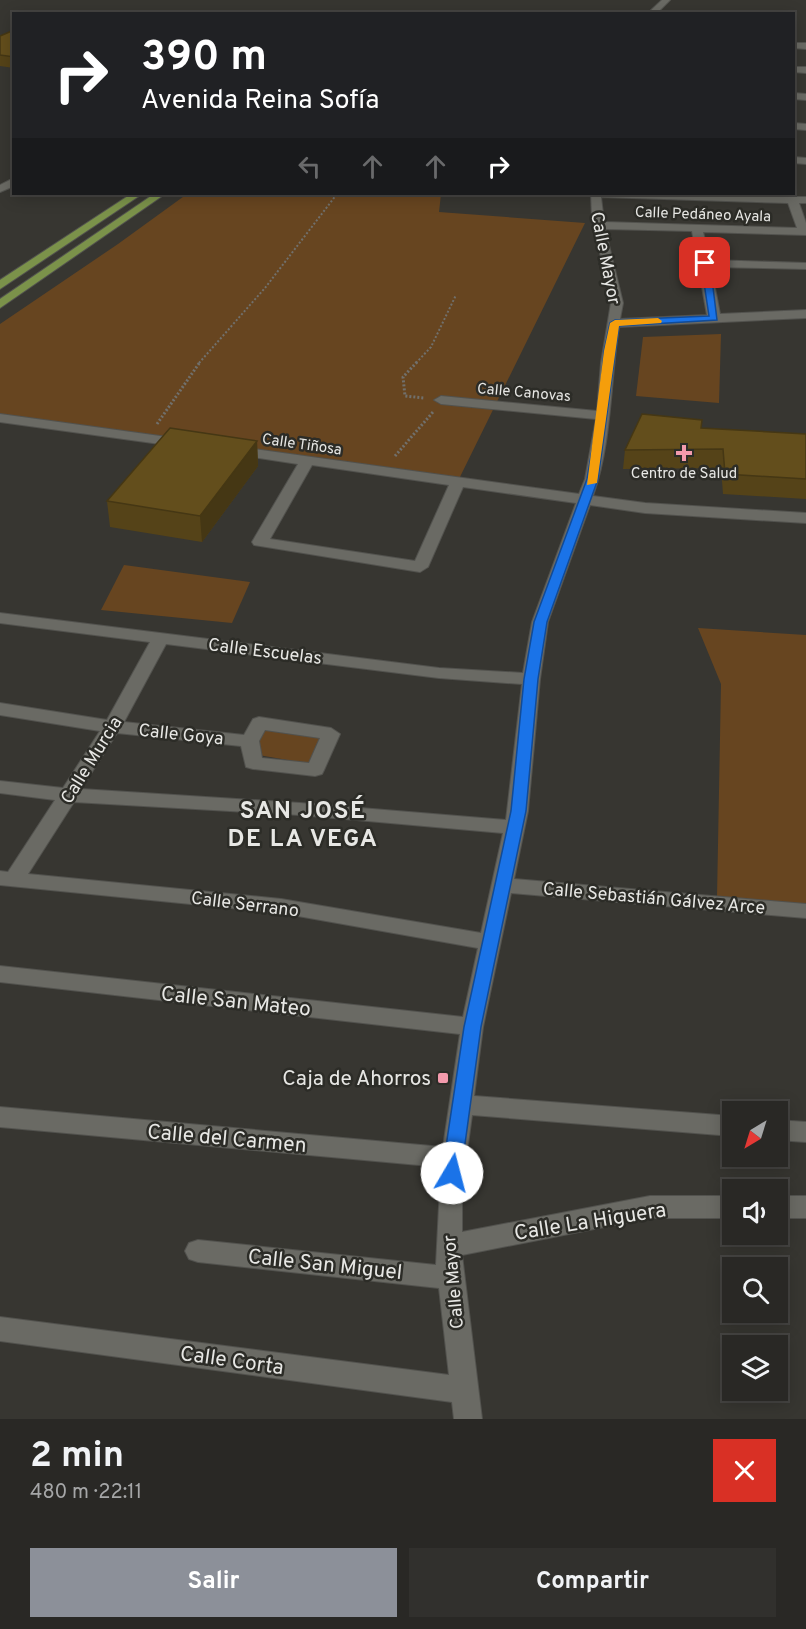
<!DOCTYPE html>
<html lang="es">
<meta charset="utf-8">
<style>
:root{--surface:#292825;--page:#31302d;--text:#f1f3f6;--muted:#a5a6a7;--line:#454442;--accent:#8c9099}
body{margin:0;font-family:Overpass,sans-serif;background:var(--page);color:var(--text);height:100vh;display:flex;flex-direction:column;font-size:22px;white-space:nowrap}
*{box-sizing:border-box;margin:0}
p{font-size:20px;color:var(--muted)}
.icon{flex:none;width:33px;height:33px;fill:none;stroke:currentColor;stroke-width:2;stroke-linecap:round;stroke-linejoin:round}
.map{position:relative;height:1419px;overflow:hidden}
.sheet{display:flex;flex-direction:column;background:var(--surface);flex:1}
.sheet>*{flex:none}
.top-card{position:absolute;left:12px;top:12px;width:783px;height:183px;border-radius:0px;box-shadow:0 3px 15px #0003,0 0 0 2px var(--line);background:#202124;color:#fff;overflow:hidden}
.needle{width:39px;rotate:218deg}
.buttons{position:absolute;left:722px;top:1101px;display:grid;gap:12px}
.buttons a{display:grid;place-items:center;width:66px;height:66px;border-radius:0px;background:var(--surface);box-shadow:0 3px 15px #0003,0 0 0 2px var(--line);font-size:30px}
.pin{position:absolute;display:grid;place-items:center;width:51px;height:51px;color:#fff;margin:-26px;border-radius:12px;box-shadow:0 3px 9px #0006}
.me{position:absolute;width:66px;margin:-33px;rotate:8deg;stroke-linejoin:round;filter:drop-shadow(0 0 4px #0008)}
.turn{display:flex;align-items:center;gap:21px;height:126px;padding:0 30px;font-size:27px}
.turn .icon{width:78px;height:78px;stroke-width:2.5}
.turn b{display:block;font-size:42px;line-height:51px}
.lanes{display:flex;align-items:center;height:57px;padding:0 30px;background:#0003;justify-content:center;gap:30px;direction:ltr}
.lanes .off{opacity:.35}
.round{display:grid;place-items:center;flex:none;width:63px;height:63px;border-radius:0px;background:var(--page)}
.overview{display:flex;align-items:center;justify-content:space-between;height:102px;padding:0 30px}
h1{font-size:36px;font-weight:700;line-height:45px}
.action{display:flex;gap:12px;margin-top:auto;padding:12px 30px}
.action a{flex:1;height:69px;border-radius:0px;background:var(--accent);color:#fff;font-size:24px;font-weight:700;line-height:69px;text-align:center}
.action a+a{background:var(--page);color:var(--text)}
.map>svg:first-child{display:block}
</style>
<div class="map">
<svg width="806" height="1419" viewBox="0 0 806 1419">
<rect width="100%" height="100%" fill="#373631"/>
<g fill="#674520">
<path d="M187 194H441L439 212 585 223 457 483 0 418V324L118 244Z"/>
<path d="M721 334 719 403 636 396 643 337Z"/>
<path d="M124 565 250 582 232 623 101 610Z"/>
<path d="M698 628 806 635V904L717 898 721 684Z"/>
<path d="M263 727 324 737 315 760 305 763 252 754Z"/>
</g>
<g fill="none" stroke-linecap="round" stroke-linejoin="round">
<g stroke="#52524e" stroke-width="2">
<g id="minor">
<path d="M662 0H670L656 14H647Z"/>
<path d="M794 43H806V49L794 48Z"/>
<path d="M794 67H806V73L794 72Z"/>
<path d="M794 93 806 94V100L794 99Z"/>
<path d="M794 123 806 124V130L794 129Z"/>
<path d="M794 157 806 158V164L794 163Z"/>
<path d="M14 178V186L0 192V185Z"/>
<path d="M794 192 796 197H806V203H799L806 223V235L703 232 710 260 806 263V269L711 267 720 314 806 310V318L619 327C610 383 612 442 593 496L645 503 806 513V523L645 513 590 505 548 622 540 679 528 811 514 879 806 904V918L511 893 483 1027 474 1096 732 1116V1136L472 1115 462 1188V1232L650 1196H732V1218H650L462 1255 482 1419H454L452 1402 0 1341V1317L449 1375 439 1288 198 1262 189 1259 185 1251 189 1243 198 1240 436 1265 441 1167 0 1127V1107L443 1147 460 1034 0 982V966L463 1017 478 948 281 913 0 885V871L8 872 55 800 0 793V781L63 788 100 731 0 715V703L107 720 150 642 0 623V613L439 668 523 673 532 622 576 503 463 487 428 567 420 572 254 545 252 542 298 464 233 454 226 450 233 446 579 494 585 479 596 419 441 404 434 400 441 396 597 411 601 363 611 303 592 217 591 194 786 196 785 194ZM601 197 788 203 797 228 604 222ZM605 229 692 231 707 315 620 319 623 303ZM312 465 449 485 415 561 270 539ZM166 644 439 678 522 684 506 820 300 803 81 789 117 733 241 746 246 767 253 769 315 776 322 774 324 770 340 734 331 728 259 717 253 719 244 735 124 722ZM265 730 320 738 309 763 262 758 259 741ZM74 802 300 815 503 833 481 933 281 899 28 874Z"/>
<path d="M0 414 182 439 189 443 182 447 0 422Z"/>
<path d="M777 1120 806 1122V1142L777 1140Z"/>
<rect x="777" y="1196" width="29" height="22"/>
</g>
</g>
<g stroke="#52524e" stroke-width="2">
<g id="major">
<path d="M131 194H142L0 289V280Z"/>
<path d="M154 194H165L0 308V299Z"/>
</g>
</g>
<g stroke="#71706c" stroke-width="2" stroke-dasharray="2 2" stroke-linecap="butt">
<path d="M199 363 265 288 337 194"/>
<path d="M416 363 431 347 456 295"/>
</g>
<g stroke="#71706c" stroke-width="3" stroke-dasharray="2 2" stroke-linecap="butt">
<path d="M417 362 403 377 405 396 424 398"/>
<path d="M157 424 200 362"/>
<path d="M395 456 433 412"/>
</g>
<use href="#minor" fill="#6a6a64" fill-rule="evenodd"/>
<use href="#major" fill="#7b924a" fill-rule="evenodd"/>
</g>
<g fill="#554318">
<path d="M14 30V68L0 66V36Z"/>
<path d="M701 428 806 434V499L723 494 721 468 623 469 625 450Z"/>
<path d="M257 441 258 466 202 542 110 527 107 501Z"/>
</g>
<path fill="#453714" d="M257 441 258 466 202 542 200 516Z"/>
<g fill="#634e1c" stroke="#453714" stroke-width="1.5">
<path d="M14 30V57L0 55V36Z"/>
<path d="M642 414 702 420 701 428 806 434V479L725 474 723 449 625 450Z"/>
<path d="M170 428 257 441 200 516 107 501Z"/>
</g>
<path fill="#1a73e8" stroke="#114b97" stroke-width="1.5" d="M705 261 710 263 717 320 619 326 598 479 547 622 538 679 526 811 481 1027 461 1173 458 1179 452 1181 445 1179 442 1173 464 1027 511 811 524 679 534 622 587 479 598 416 604 351 610 323 615 320 709 316 701 263Z"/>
<path fill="#f59e0b" d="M658 318 662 321 661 323 619 326 597 483 587 485 604 351 610 323 615 320Z"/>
<g fill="#f39aac" stroke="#2c2c27" stroke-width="2">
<path d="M681 444h6v6h6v6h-6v6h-6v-6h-6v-6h6z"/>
<rect x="437" y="1072" width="12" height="12" rx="3"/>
</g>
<g text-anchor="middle" stroke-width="5" stroke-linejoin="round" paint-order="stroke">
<g font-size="15" fill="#e7e7e4" stroke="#2c2c27">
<text transform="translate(703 214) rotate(2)" y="5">Calle Pedáneo Ayala</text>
<text transform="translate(524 392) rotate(5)" y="5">Calle Canovas</text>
<text transform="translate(302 444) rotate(8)" y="5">Calle Tiñosa</text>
</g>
<g font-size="15" fill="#e7e7e4" stroke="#2c2c27">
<text x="684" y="478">Centro de Salud</text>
</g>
<g font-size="18" fill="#e7e7e4" stroke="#2c2c27">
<text transform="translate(606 258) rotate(79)" y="6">Calle Mayor</text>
<text transform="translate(265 651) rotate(7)" y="6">Calle Escuelas</text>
<text transform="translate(181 734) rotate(6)" y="6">Calle Goya</text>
<text transform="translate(91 760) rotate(-58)" y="6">Calle Murcia</text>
<text transform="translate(654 898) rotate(5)" y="6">Calle Sebastián Gálvez Arce</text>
<text transform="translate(245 904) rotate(7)" y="6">Calle Serrano</text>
<text transform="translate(453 1282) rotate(-95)" y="6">Calle Mayor</text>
</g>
<g font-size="21" fill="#e7e7e4" stroke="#2c2c27">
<text transform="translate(236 1001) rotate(6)" y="7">Calle San Mateo</text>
<text transform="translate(227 1138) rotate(5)" y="7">Calle del Carmen</text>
<text transform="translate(590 1221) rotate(-9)" y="7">Calle La Higuera</text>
<text transform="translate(325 1264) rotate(6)" y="7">Calle San Miguel</text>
<text transform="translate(232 1360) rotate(8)" y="7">Calle Corta</text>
</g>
<g font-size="21" fill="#e7e7e4" stroke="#2c2c27" text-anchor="end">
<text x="431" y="1085">Caja de Ahorros</text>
</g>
<g font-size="24" font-weight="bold" letter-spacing="1.5" fill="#e7e7e4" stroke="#2c2c27">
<text x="303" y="818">SAN JOSÉ<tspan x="303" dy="28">DE LA VEGA</tspan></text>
</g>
</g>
</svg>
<div class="buttons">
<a><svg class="needle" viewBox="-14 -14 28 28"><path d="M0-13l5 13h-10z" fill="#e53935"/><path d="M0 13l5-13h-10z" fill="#a5a6a7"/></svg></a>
<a><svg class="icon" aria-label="sound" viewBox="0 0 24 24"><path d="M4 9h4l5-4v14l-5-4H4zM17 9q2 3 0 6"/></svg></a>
<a><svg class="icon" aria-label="search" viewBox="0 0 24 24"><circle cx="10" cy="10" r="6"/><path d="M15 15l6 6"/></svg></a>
<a><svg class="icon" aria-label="layers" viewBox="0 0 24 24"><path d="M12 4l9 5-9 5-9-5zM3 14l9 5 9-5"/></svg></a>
</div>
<div class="pin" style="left:705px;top:263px;background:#d93025"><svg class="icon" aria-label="arrive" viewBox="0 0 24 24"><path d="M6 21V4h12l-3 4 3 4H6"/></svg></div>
<svg class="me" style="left:452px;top:1173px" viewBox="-20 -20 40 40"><circle r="19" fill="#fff"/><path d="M0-13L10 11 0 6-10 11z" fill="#1a73e8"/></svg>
<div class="top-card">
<div class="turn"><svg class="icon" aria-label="right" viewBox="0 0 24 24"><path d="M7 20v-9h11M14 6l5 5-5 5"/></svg><div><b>390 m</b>Avenida Reina Sofía</div></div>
<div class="lanes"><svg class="icon off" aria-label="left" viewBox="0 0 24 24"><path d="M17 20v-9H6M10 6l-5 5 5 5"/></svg><svg class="icon off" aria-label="ahead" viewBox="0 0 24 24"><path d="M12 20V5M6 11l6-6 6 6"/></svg><svg class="icon off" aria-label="ahead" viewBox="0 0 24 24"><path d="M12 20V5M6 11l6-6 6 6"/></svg><svg class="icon" aria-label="right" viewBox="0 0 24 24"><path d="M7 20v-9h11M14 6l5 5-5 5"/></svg></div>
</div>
</div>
<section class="sheet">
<div class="overview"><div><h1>2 min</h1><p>480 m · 22:11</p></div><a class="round" style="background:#d93025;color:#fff"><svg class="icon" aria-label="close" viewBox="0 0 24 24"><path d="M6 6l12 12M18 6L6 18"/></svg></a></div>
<div class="action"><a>Salir</a><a>Compartir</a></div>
</section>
